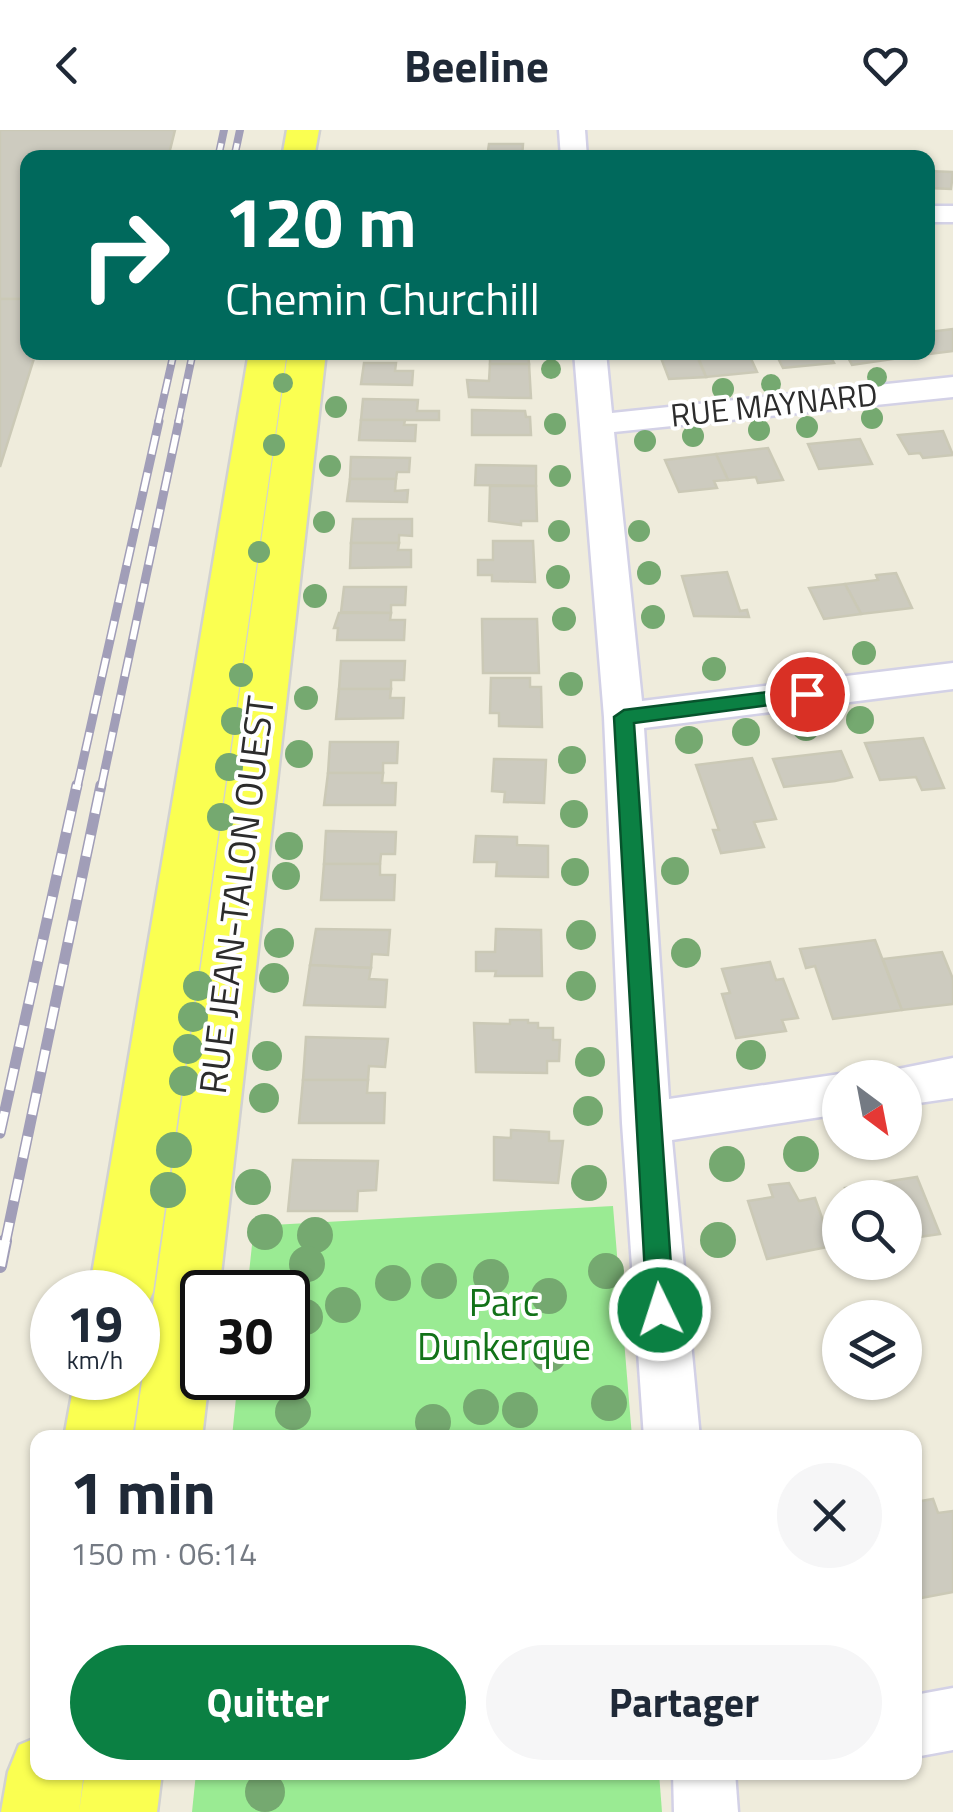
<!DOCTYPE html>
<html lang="fr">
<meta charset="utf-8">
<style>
:root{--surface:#fff;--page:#f6f6f7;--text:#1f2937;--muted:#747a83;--accent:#0b8043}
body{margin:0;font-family:"Titillium Web",sans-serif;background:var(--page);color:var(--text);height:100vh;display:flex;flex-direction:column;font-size:38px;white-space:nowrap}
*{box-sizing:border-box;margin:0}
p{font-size:32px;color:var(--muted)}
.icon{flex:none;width:55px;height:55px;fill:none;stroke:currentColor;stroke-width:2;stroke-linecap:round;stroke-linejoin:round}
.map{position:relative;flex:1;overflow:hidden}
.details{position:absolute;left:30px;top:1300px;width:892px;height:350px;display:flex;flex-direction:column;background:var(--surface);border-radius:20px;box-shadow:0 2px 8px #0004}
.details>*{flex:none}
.top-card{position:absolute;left:20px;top:20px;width:915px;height:210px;border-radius:20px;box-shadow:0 2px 8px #0004;background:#00695c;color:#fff;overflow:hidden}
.needle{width:65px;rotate:148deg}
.controls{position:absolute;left:822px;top:930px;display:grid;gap:20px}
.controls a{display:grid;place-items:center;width:100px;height:100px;border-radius:50%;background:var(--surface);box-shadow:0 2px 8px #0004;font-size:50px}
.speed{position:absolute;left:30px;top:1140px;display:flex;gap:20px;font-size:50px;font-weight:700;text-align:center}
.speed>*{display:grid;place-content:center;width:130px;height:130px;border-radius:50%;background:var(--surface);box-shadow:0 2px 8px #0004;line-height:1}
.speed small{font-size:25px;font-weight:400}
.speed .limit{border:5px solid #111;border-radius:15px;background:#fff;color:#111}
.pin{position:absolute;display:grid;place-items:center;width:85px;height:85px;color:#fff;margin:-42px;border:5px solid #fff;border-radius:50%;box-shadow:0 2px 10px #0007}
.me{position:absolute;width:110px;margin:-55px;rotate:356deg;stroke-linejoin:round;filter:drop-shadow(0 0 8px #0008)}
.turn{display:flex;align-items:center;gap:35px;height:210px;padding:0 40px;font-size:45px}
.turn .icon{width:130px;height:130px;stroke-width:2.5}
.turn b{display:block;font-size:70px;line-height:85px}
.round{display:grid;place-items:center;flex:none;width:105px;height:105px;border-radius:52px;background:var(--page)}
.overview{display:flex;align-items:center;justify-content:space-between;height:170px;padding:0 40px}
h1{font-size:60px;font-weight:700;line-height:75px}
.action{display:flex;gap:20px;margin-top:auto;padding:20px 40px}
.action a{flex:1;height:115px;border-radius:60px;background:var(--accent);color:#fff;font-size:40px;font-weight:700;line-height:115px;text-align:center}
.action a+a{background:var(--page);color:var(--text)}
header{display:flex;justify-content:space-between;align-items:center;height:130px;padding:0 40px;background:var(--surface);font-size:45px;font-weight:700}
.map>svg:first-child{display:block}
</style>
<header><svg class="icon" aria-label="back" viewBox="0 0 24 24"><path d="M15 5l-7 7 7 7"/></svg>Beeline<svg class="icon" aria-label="heart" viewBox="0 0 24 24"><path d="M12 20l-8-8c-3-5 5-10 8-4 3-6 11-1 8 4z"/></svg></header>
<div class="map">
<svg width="953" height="1682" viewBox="0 0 953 1682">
<rect width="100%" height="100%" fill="#efecdc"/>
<g fill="#9aeb93">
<path d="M613 1076 632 1307H232L238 1248H288V1162H247L254 1096Z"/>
<path d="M196 1643H659L662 1682H192Z"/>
</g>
<g fill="#cdcbbf" stroke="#cbc9b6" stroke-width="2.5">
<path d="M0 0H175L168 28H28V169H0Z"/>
<path d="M489 14H523L522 28H487Z"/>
<path d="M928 41 953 42 951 59 928 58Z"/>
<path d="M0 169H28V222H36L0 337Z"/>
<path d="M953 199V221L921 225 928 222V202Z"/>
<path d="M490 222H528L529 234H490Z"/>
<path d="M696 222H748L757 242 706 247Z"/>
<path d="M775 222H828L834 233 783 238Z"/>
<path d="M845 222H895L899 228 852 235Z"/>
<path d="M697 226 706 247 669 249 661 228Z"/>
<path d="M364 233H396L395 241H413L412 255 361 254Z"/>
<path d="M490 234H529L531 268 469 267 467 250 489 251Z"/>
<path d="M363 269 418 270 417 281H439V290H361Z"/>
<path d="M472 280 525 281 526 287H530L531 305H472Z"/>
<path d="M361 290H405L404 295H416L415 311 359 310Z"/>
<path d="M943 301 953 325 923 328 920 323 909 324 898 305Z"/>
<path d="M860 309 872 334 819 339 808 314Z"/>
<path d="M768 318 783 350 758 353 756 347 728 350 716 324Z"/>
<path d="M716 324 728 350 714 351 717 358 679 362 665 330Z"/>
<path d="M351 327 410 328 409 342H397L396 349H350Z"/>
<path d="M476 335 536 336V356L475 355Z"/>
<path d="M350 349H396L395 361 408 360 407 372 347 371Z"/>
<path d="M490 356H536L537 391H521V395L489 391Z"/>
<path d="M353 389H412V406L399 405V413H351Z"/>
<path d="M493 411H533L535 452 492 451V445H478V430H493Z"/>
<path d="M351 413H399L398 420H411V437L350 438Z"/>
<path d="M727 442 740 481 747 480 749 487 694 486 682 446Z"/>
<path d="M896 443 912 478 861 484 845 454 878 450 876 445Z"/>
<path d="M845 454 861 484 824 489 809 458Z"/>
<path d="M344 457H406L405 475H391V483L341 482Z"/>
<path d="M339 483H391L390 490H405L404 510H337L338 498H334Z"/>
<path d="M482 489H537L539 543H483Z"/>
<path d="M341 531H405L404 550H391V559H339Z"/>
<path d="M491 548H530V557H541L542 597 499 596V583H490Z"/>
<path d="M339 559H391L390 568H404L403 588 336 589Z"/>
<path d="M923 608 944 658 922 660 916 647 880 650 865 613Z"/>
<path d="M330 612H398L397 633H383V643H328Z"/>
<path d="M841 621 852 647 835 651 784 657 773 629Z"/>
<path d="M752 628 776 689 754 692 764 717 721 723 713 700H719L696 635Z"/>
<path d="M494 629 546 630 544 673 504 672 505 662 492 661Z"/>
<path d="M328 643H383L382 653H396L395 675H324Z"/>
<path d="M326 701 396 702 395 724H381L380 734H324Z"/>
<path d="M476 706 517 707V715L548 716V747L496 746 497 732H474Z"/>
<path d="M324 734H380V745H395L394 770H321Z"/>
<path d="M316 799 390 800 388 825 372 824 371 838 310 835Z"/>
<path d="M496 799 541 800 542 846H495L496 841H476V822H495Z"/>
<path d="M875 810 902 880 833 889 815 836 806 838 800 819Z"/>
<path d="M942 822 953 849V874L902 880 883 829Z"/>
<path d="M770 832 776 850 783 849 798 888 782 890 786 901 736 908 722 864 730 863 722 839Z"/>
<path d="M310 835 371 838 369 849 387 850 385 877 304 875Z"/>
<path d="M510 890H528V893H538V898H553V910H560L559 931H547V943L476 942 474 893 510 894Z"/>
<path d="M306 907 388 909 385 937 369 936 368 950H303Z"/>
<path d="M303 950H368L367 963H385L384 993H299Z"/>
<path d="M511 1000 549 1002V1011H563L558 1053 494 1050V1007L511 1008Z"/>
<path d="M293 1030 378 1031 376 1060 358 1061 357 1081H288Z"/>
<path d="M917 1047 940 1104 905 1109V1068H848L845 1058Z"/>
<path d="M789 1053 799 1071 815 1068 832 1116 767 1129 748 1071 773 1067 769 1055Z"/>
<path d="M933 1369 938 1383 953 1381V1462L921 1468 915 1449V1372Z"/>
</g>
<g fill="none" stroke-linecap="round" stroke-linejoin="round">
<g stroke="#d3d1e6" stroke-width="5">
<g id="minor">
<path d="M559 0H585L587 28H561Z"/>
<rect x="928" y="76" width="25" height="16"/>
<path d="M574 222H606L612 283 953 247V267L614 302 642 571 953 533V559L644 598 669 969 840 944 851 948H840V984L672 1010 700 1308H644L622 993 604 587Z"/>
<path d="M953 928V968L905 975V948H885L888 941Z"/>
<path d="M953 1558V1620L915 1627V1565Z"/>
<path d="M673 1642H735L738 1682H674Z"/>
</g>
</g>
<g stroke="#d1d1d1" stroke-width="5">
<g id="major">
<path d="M287 0H319L314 28H282Z"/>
<path d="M249 222H287L153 1162 144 1183 138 1185V1162H89Z"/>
<path d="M288 222H326L219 1162H202V1248H209L202 1308H134Z"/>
<path d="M138 1240 141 1248 132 1308H64L75 1248H138Z"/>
<path d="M38 1607V1642H84L79 1682 85 1642H162L157 1682H1L8 1642 19 1615Z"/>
</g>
</g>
<use href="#minor" fill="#fff" fill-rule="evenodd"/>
<use href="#major" fill="#faff51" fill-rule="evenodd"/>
<g stroke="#a19eb8" stroke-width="8">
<g id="rail-far3">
<path d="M218 28 224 0"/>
<path d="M234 28 240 0"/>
<path d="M158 293 174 222"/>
<path d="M178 293 193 222"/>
</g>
</g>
<g stroke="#a19eb8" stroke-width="9">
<g id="rail-far2">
<path d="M77 658 159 291"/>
<path d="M101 658 179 291"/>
</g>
</g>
<g stroke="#a19eb8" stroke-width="11">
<g id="rail-far1">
<path d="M0 1003 77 655"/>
<path d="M5 1114 101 655"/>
</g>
</g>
<g stroke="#a19eb8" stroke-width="14">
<path id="rail" d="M0 1136 5 1111"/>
</g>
<use href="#rail-far3" stroke="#fff" stroke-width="5" stroke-dasharray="15" stroke-linecap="butt"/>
<use href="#rail-far2" stroke="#fff" stroke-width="6" stroke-dasharray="19" stroke-linecap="butt"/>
<use href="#rail-far1" stroke="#fff" stroke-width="8" stroke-dasharray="22" stroke-linecap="butt"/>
<use href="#rail" stroke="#fff" stroke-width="10" stroke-dasharray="29" stroke-linecap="butt"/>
</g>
<g fill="#75a970">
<circle cx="551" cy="239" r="10"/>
<circle cx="877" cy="247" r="10"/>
<circle cx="283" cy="253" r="10"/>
<circle cx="771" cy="254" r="10"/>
<circle cx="723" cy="259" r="11"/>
<circle cx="336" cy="277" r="11"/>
<circle cx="872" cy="288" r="11"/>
<circle cx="555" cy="294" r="11"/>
<circle cx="807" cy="297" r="11"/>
<circle cx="759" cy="300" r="11"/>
<circle cx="693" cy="306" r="11"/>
<circle cx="645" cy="311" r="11"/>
<circle cx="274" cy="315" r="11"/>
<circle cx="330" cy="336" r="11"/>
<circle cx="560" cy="346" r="11"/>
<circle cx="324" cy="392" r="11"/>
<circle cx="559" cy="401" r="11"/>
<circle cx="639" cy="401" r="11"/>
<circle cx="259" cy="422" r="11"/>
<circle cx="649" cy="443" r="12"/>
<circle cx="558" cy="447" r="12"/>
<circle cx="315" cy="466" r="12"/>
<circle cx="653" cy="487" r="12"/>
<circle cx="564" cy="489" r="12"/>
<circle cx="864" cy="523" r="12"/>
<circle cx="714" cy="539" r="12"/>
<circle cx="241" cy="545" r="12"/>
<circle cx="571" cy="554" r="12"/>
<circle cx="306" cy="568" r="12"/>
<circle cx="860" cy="590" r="14"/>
<circle cx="235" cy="591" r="14"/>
<circle cx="806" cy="597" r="14"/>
<circle cx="746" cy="602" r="14"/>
<circle cx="689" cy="610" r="14"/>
<circle cx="299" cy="624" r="14"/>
<circle cx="572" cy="630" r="14"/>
<circle cx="229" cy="637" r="14"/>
<circle cx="574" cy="684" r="14"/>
<circle cx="221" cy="687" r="14"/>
<circle cx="289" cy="716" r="14"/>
<circle cx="675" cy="741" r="14"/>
<circle cx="575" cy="742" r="14"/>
<circle cx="286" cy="746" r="14"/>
<circle cx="581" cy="805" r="15"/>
<circle cx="279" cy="813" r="15"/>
<circle cx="686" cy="823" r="15"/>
<circle cx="274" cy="848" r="15"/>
<circle cx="198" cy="856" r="15"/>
<circle cx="581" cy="856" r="15"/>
<circle cx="193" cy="887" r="15"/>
<circle cx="188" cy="919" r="15"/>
<circle cx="751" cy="925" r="15"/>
<circle cx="267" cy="926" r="15"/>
<circle cx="590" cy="932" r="15"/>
<circle cx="184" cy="951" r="15"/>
<circle cx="264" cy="968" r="15"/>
<circle cx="588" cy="981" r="15"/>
<circle cx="174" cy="1020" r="18"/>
<circle cx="801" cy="1024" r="18"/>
<circle cx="727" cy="1034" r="18"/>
<circle cx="589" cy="1053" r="18"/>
<circle cx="253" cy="1057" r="18"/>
<circle cx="168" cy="1060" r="18"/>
<circle cx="265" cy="1102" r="18"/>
<circle cx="315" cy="1105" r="18"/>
<circle cx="718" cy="1110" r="18"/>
<circle cx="307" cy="1134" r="18"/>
<circle cx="606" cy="1141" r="18"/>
<circle cx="491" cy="1147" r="18"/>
<circle cx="439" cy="1151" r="18"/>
<circle cx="393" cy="1153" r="18"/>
<circle cx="549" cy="1166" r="18"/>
<circle cx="343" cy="1175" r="18"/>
<circle cx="305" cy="1187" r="18"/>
<circle cx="549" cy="1224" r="18"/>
<circle cx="609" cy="1273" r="18"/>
<circle cx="481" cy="1277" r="18"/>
<circle cx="520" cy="1280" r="18"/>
<circle cx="293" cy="1282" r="18"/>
<circle cx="433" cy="1292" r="18"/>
<circle cx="265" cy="1662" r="20"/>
</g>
<path fill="#0b8043" stroke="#07532c" stroke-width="2.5" d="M807 557 814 559V569L634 593 674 1180 670 1188 660 1192 651 1188 647 1180 614 587 624 580Z"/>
<g text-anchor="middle" stroke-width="8" stroke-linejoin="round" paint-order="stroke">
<g font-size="32" fill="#2c2c2c" stroke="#fff">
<text transform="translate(774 275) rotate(-6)" y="11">RUE MAYNARD</text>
</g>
<g font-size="38" fill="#2c2c2c" stroke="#fff">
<text transform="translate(237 765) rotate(-83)" y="13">RUE JEAN-TALON OUEST</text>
</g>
<g font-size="38" fill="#127218" stroke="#fff">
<text x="504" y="1186">Parc<tspan x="504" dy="44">Dunkerque</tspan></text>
</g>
</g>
</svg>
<div class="controls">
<a><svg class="needle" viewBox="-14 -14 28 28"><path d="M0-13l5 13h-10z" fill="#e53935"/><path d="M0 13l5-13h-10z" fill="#747a83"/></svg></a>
<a><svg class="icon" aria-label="search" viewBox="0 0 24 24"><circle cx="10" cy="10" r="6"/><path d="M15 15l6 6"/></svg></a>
<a><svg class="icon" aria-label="layers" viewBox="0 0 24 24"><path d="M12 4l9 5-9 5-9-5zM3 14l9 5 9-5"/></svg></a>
</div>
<div class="speed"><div>19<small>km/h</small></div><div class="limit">30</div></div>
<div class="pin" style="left:807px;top:564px;background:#d93025"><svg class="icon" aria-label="arrive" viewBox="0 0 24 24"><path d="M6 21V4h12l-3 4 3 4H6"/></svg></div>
<svg class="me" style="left:660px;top:1180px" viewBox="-20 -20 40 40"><circle r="17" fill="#0b8043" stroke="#fff" stroke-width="3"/><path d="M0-11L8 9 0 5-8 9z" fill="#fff"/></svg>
<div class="top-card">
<div class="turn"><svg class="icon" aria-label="right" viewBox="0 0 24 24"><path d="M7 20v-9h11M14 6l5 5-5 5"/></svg><div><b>120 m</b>Chemin Churchill</div></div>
</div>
<section class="details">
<div class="overview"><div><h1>1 min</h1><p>150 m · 06:14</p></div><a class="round"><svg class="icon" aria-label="close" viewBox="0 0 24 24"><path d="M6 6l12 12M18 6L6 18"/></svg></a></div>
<div class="action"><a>Quitter</a><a>Partager</a></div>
</section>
</div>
